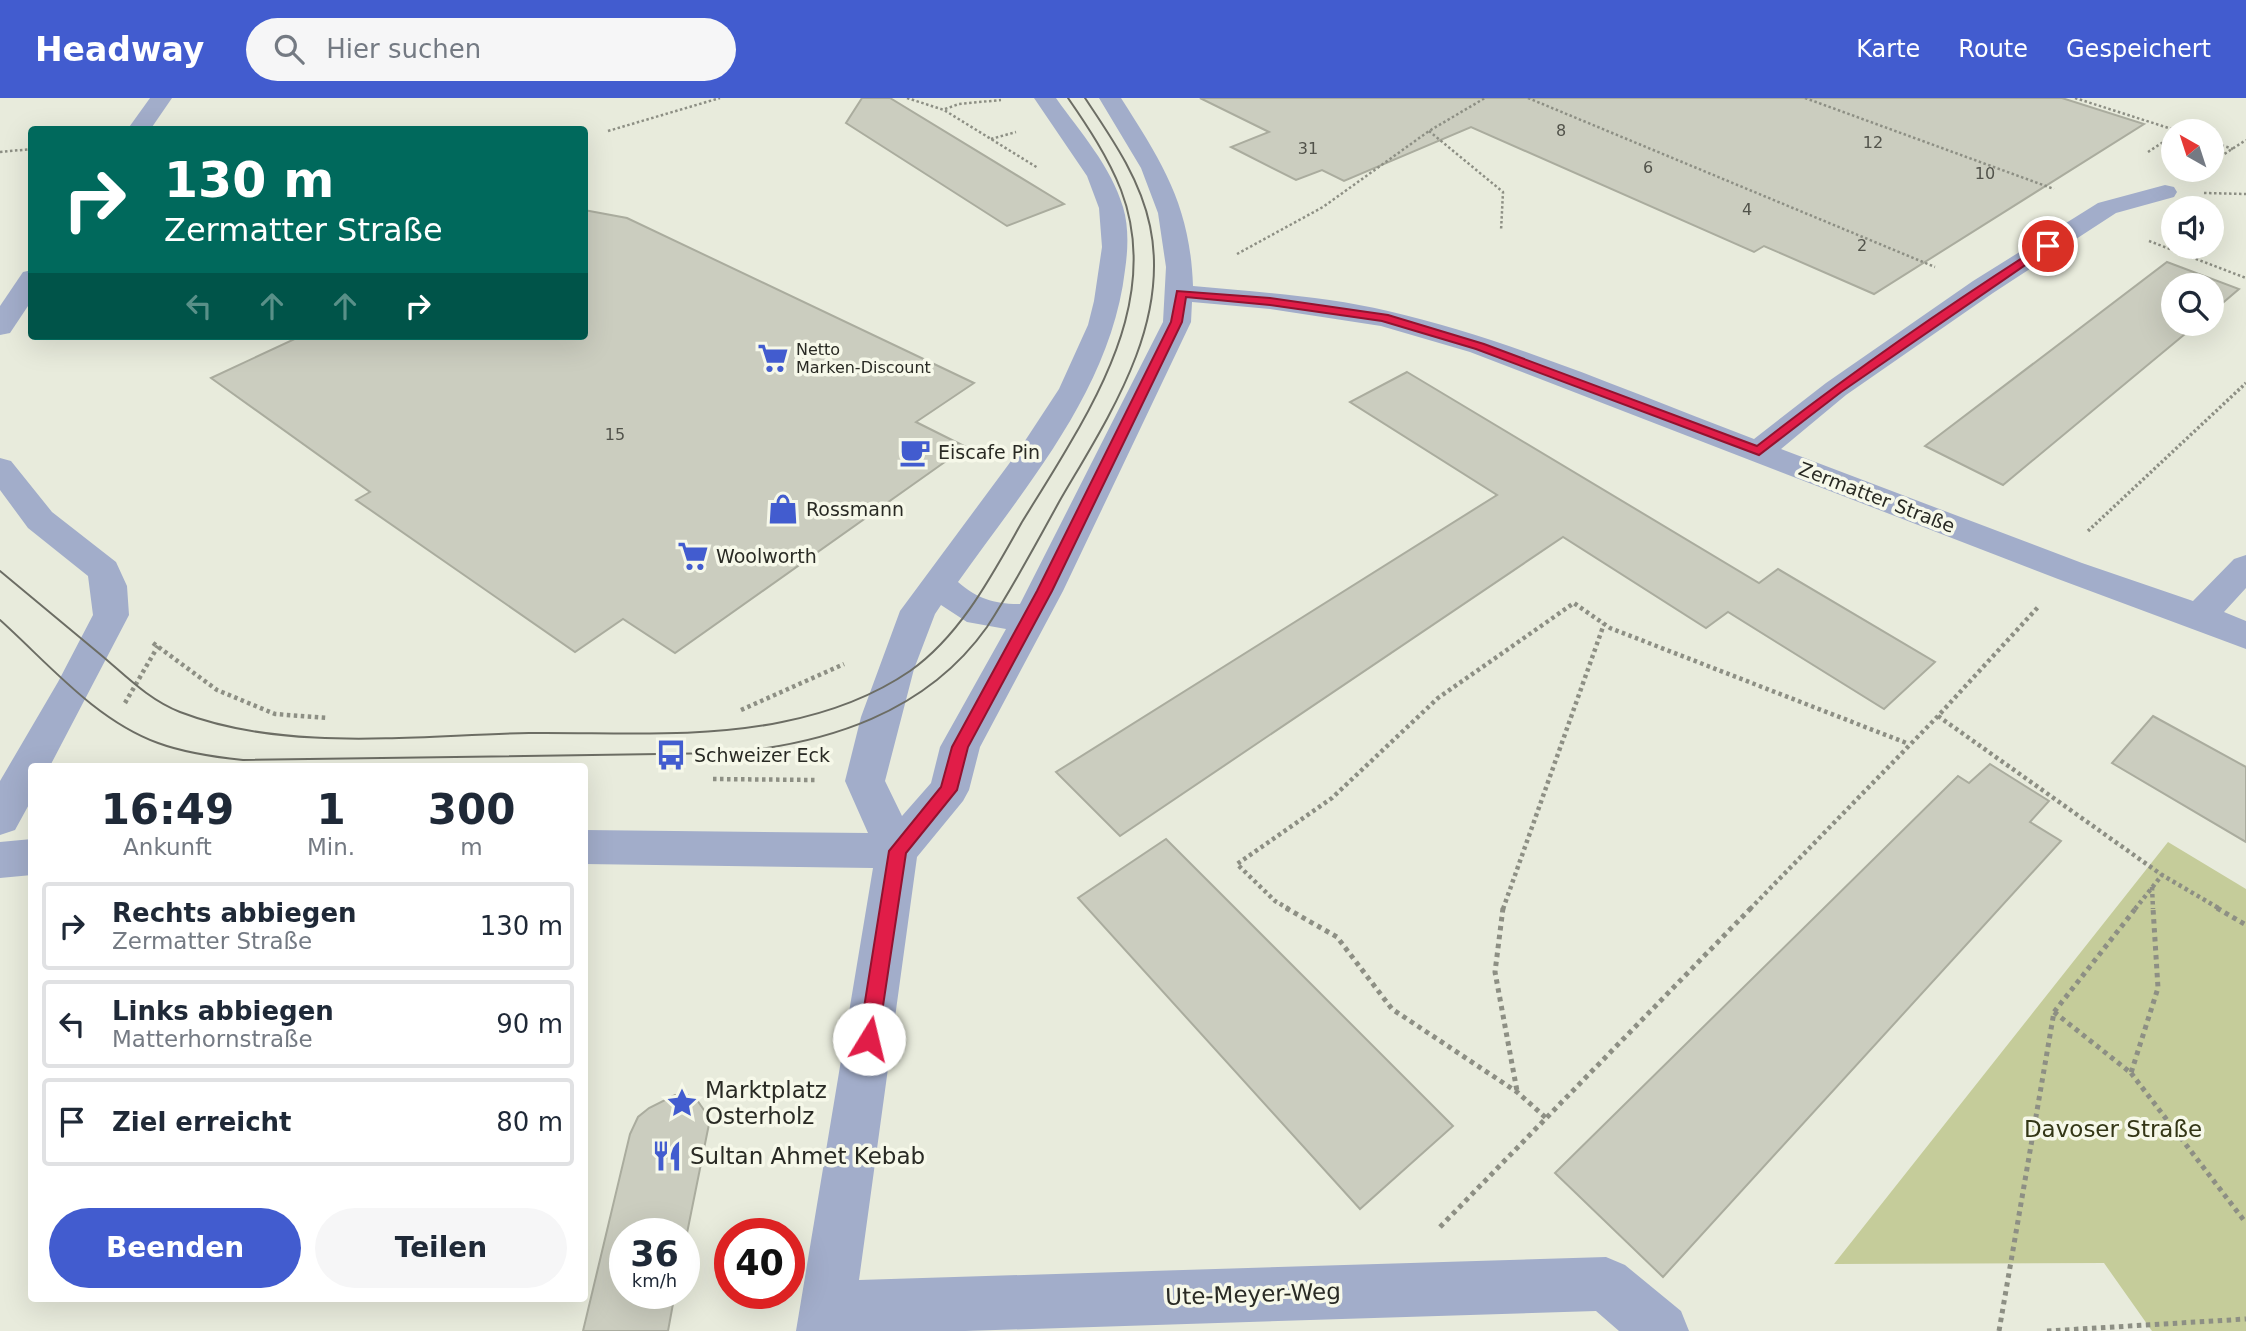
<!DOCTYPE html>
<html lang="de">
<meta charset="utf-8">
<style>
:root{--surface:#fff;--page:#f6f6f7;--text:#1f2937;--muted:#747a83;--line:#e0e1e3;--accent:#425ccf}
body{margin:0;font-family:"DejaVu Sans",sans-serif;background:var(--page);color:var(--text);height:100vh;display:flex;flex-direction:column;font-size:26px;white-space:nowrap}
*{box-sizing:border-box;margin:0}
p{font-size:23px;color:var(--muted)}
.icon{flex:none;width:38px;height:38px;fill:none;stroke:currentColor;stroke-width:2;stroke-linecap:round;stroke-linejoin:round}
.map{position:relative;flex:1;overflow:hidden}
.details{position:absolute;left:28px;top:665px;width:560px;height:539px;display:flex;flex-direction:column;background:var(--surface);border-radius:7px;box-shadow:0 7px 28px #0002}
.details>*{flex:none}
.banner{position:absolute;left:28px;top:28px;width:560px;height:214px;border-radius:7px;box-shadow:0 7px 28px #0002;background:#00695c;color:#fff;overflow:hidden}
.needle{width:46px;rotate:321deg}
.buttons{position:absolute;left:2161px;top:21px;display:grid;gap:14px}
.buttons a{display:grid;place-items:center;width:63px;height:63px;border-radius:50%;background:var(--surface);box-shadow:0 7px 28px #0002;font-size:35px}
.speed{position:absolute;left:609px;top:1120px;display:flex;gap:14px;font-size:35px;font-weight:700;text-align:center}
.speed>*{display:grid;place-content:center;width:91px;height:91px;border-radius:50%;background:var(--surface);box-shadow:0 7px 28px #0002;line-height:1}
.speed small{font-size:18px;font-weight:400}
.speed .limit{border:10px solid #d22;background:#fff;color:#111}
.pin{position:absolute;display:grid;place-items:center;width:60px;height:60px;color:#fff;margin:-30px;border:4px solid #fff;border-radius:50%;box-shadow:0 2px 7px #0007}
.me{position:absolute;width:77px;margin:-38px;rotate:9deg;stroke-linejoin:round;filter:drop-shadow(0 0 5px #0008)}
.turn{display:flex;align-items:center;gap:24px;height:147px;padding:0 21px;font-size:32px}
.turn .icon{width:91px;height:91px;stroke-width:2.5}
.turn b{display:block;font-size:49px;line-height:60px}
.lanes{display:flex;align-items:center;height:66px;padding:0 21px;background:#0003;justify-content:center;gap:35px;direction:ltr}
.lanes .off{opacity:.35}
.eta{display:flex;justify-content:space-evenly;align-items:center;height:119px;text-align:center}
.eta b{font-size:42px;font-weight:700;line-height:49px}
.action{display:flex;gap:14px;margin-top:auto;padding:14px 21px}
.action a{flex:1;height:80px;border-radius:42px;background:var(--accent);color:#fff;font-size:28px;font-weight:700;line-height:80px;text-align:center}
.action a+a{background:var(--page);color:var(--text)}
ul{padding:0;list-style:none}
li{display:flex;align-items:center;gap:21px;height:88px;margin:0 14px 10px;padding:0 7px;border:4px solid var(--line);border-radius:7px}
li div{flex:1}
li b{display:block;font-size:26px}
li em{font-style:normal}
header{display:flex;align-items:center;gap:42px;box-sizing:border-box;height:98px;padding:0 35px;background:var(--accent);color:#fff}
header strong{font-size:33px}
nav{display:flex;gap:38px;margin-inline-start:auto;font-size:24px}
.search{width:490px;height:63px;background:var(--page);display:flex;align-items:center;gap:18px;box-sizing:border-box;padding:0 24px;border-radius:38px;color:var(--muted);font-size:26px}
.map>svg:first-child{display:block}
</style>
<header>
<strong>Headway</strong>
<div class="search"><svg class="icon" aria-label="search" viewBox="0 0 24 24"><circle cx="10" cy="10" r="6"/><path d="M15 15l6 6"/></svg>Hier suchen</div>
<nav><a>Karte</a><a>Route</a><a>Gespeichert</a></nav>
</header>
<div class="map">
<svg width="2246" height="1233" viewBox="0 0 2246 1233">
<rect width="100%" height="100%" fill="#e8ebdc"/>
<path fill="#c5cc9a" d="M2168 744 2246 791V1233H2152L2104 1165 1834 1166Z"/>
<g fill="#cbcdbf" stroke="#aaac9e" stroke-width="2">
<path d="M862 0H890L1064 106 1007 128 846 25Z"/>
<path d="M1200 0H2062L2144 26 1874 196 1764 148 1754 154 1471 29 1344 83 1322 72 1296 82 1231 49 1269 34Z"/>
<path d="M584 112 627 120 974 285 916 324 966 349 675 555 623 521 575 554 356 402 370 394 211 280 301 238H584Z"/>
<path d="M2167 164 2239 191 2212 214V187H2174V226H2197L2003 387 1925 348Z"/>
<path d="M1407 274 1759 485 1778 471 1935 564 1884 611 1728 514 1706 530 1563 439 1120 738 1056 674 1497 397 1350 304Z"/>
<path d="M2153 618 2246 669V744L2112 665Z"/>
<path d="M1990 666 2049 703 2030 724 2061 743 1663 1179 1555 1075 1958 678 1969 685Z"/>
<path d="M1166 741 1453 1028 1360 1111 1078 800Z"/>
<path d="M675 997H687L697 1002 706 1015 709 1026 684 1150V1136H625V1195H675L668 1233H583L630 1036 638 1019 649 1010Z"/>
</g>
<g fill="none" stroke-linecap="round" stroke-linejoin="round">
<g stroke="#8d8f84" stroke-width="2.5" stroke-dasharray="2.5 2.5" stroke-linecap="butt">
<path d="M907 0 944 12 1038 70"/>
<path d="M1528 0 1935 169"/>
<path d="M1805 0 2054 91"/>
<path d="M2075 0 2178 33"/>
<path d="M945 11 959 6 1001 2"/>
<path d="M608 33 720 0"/>
<path d="M1429 33 1503 94 1501 133"/>
<path d="M991 41 1016 34"/>
<path d="M2212 44 2233 51"/>
<path d="M0 54 32 51"/>
<path d="M2148 54 2174 37"/>
<path d="M2212 64 2246 42"/>
<path d="M2204 95 2246 96"/>
<path d="M2149 143 2246 180"/>
<path d="M1237 156 1323 109 1429 33 1485 0"/>
</g>
<path stroke="#8d8f84" stroke-width="3.5" stroke-dasharray="2.5 2.5" stroke-linecap="butt" d="M2088 433 2246 285"/>
<g stroke="#8d8f84" stroke-width="4.5" stroke-dasharray="3.5 3.5" stroke-linecap="butt">
<path d="M153 545 217 592 275 616 328 620"/>
<path d="M125 605 158 548"/>
<path d="M741 612 844 566"/>
<path d="M1938 618 2162 777 2220 811"/>
<path d="M713 681 815 682"/>
<path d="M2152 789 2153 811"/>
<path d="M1289 811 1275 803 1237 766 1332 700 1438 600 1574 505 1610 530 1909 646"/>
<path d="M1503 811 1604 526"/>
<path d="M1750 811 1938 618 2039 508"/>
<path d="M2135 811 2162 777"/>
</g>
<g stroke="#8d8f84" stroke-width="5" stroke-dasharray="4.5 4.5" stroke-linecap="butt">
<path d="M1286 810 1337 839 1392 911 1517 994 1546 1020"/>
<path d="M1503 810 1495 874 1517 993"/>
<path d="M2217 810 2246 827"/>
<path d="M2054 914 2131 975 2158 890 2153 810"/>
<path d="M2131 975 2246 1125"/>
<path d="M1440 1129 1751 810"/>
<path d="M1999 1233 2054 914 2136 810"/>
<path d="M2047 1233 2246 1221"/>
</g>
<g fill="#a2adca" fill-rule="evenodd">
<path d="M150 0H172L150 32H127Z"/>
<path d="M1034 0H1056C1080 34 1111 68 1123 109 1129 129 1128 152 1125 172 1111 292 1025 389 958 484 978 501 994 506 1020 506L1163 224 1166 169 1158 115 1141 70 1099 0H1121C1163 66 1190 107 1193 188 1257 194 1325 198 1388 213 1513 242 1634 296 1754 341L1826 285 1973 183 2098 105 2165 87 2174 89 2177 94 2174 99 2116 115 1993 195 1846 297 1781 351 2082 465 2193 503 2234 461 2246 457V490L2224 514 2246 523V551L2058 481 1470 254 1381 228 1270 211 1192 204 1191 224 1063 493 980 649 969 692 963 703 917 759 859 1182 1606 1159 1625 1167 1681 1213 1689 1233H1619L1596 1213 965 1233H796L873 770 584 766V732L868 735 845 683 861 619 900 513 1017 355 1059 291 1088 227 1094 203 1102 149 1099 110 1087 78ZM941 507 967 524 1006 531 940 649 931 685 902 718 885 683 914 571 935 516Z"/>
<path d="M32 172V202L10 235 0 237V208L23 174Z"/>
<path d="M0 360 11 363 52 414 116 464 127 488 129 517 50 668H32V701L15 732 0 737V683L58 584 93 517 88 478 28 430 0 392Z"/>
<path d="M32 741V777L0 780V744Z"/>
</g>
<g stroke="#6c6d64" stroke-width="2">
<path d="M0 473C34 501 67 529 101 557 126 578 149 602 180 614 286 655 416 637 529 635 612 634 699 641 782 624 827 615 872 599 910 573 961 537 992 477 1022 424 1038 398 1054 373 1069 347 1115 270 1155 181 1121 92 1108 59 1088 29 1068 0"/>
<path d="M0 522C48 565 95 622 158 645 185 655 214 659 243 662L726 655C827 646 926 615 987 529 1013 489 1036 446 1059 404 1107 321 1171 228 1150 128 1140 80 1111 39 1085 0"/>
</g>
</g>
<path fill="#e11d48" stroke="#92132f" stroke-width="2" d="M2044 146 2053 148 1841 294 1759 357 1476 251 1382 223 1270 207 1186 199 1182 224 1052 493 968 649 957 692 906 755 878 941 875 947 869 950 862 947 859 941 889 753 941 689 952 649 1037 493 1171 224 1177 193 1270 200 1388 217 1484 246 1757 348C1849 276 1945 209 2044 146Z"/>
<defs>
<g id="supermarket-bare" transform="scale(2.415)"><path d="M-6-5.5h2.5l.6 2H6L4.5 2H-2.5L-4.4-4H-6ZM-1.5 3.2a1.3 1.3 0 1 0 .1 0ZM3 3.2a1.3 1.3 0 1 0 .1 0Z" fill="#425ccf" stroke="#f6f8e9" stroke-width="2.5" paint-order="stroke"/></g>
<g id="cafe-bare" transform="scale(2.415)"><path d="M-5.5-4.5H6V0H3Q3 3.5 0 3.5H-2.5Q-5.5 3.5-5.5 0ZM3-3.2v2h1.7v-2ZM-6 4.5H4V6H-6Z" fill="#425ccf" stroke="#f6f8e9" stroke-width="2.5" paint-order="stroke"/></g>
<g id="shop-bare" transform="scale(2.415)"><path d="M-5-2.5h2.3a2.7 3.5 0 0 1 5.4 0H5L5.5 6h-11ZM-1.5-2.5h3a1.5 2.3 0 0 0-3 0Z" fill="#425ccf" stroke="#f6f8e9" stroke-width="2.5" paint-order="stroke"/></g>
<g id="bus-bare" transform="scale(2.415)"><path d="M-5-6H5V4H4V6H2V4H-2V6H-4V4H-5ZM-3.5-4V0h7V-4ZM-3.5 1.2v1.5H-2V1.2ZM2 1.2v1.5H3.5V1.2Z" fill="#425ccf" stroke="#f6f8e9" stroke-width="2.5" paint-order="stroke"/></g>
<g id="sight-bare" transform="scale(2.415)"><path d="M0-6L1.8-2.2L6-1.7L2.9 1.2L3.7 5.4L0 3.3L-3.7 5.4L-2.9 1.2L-6-1.7L-1.8-2.2Z" fill="#425ccf" stroke="#f6f8e9" stroke-width="2.5" paint-order="stroke"/></g>
<g id="restaurant-bare" transform="scale(2.415)"><path d="M-5-6h1v4h1v-4h1v4h1v-4h1v5L-1.5 .5V6h-2V.5L-5-1ZM5-6V6H3V1.5H1.5Q1.5-4 5-6Z" fill="#425ccf" stroke="#f6f8e9" stroke-width="2.5" paint-order="stroke"/></g>
</defs>
<g fill-rule="evenodd">
<use href="#supermarket-bare" x="773" y="260"/>
<use href="#cafe-bare" x="915" y="354"/>
<use href="#shop-bare" x="783" y="411"/>
<use href="#supermarket-bare" x="693" y="458"/>
<use href="#bus-bare" x="671" y="657"/>
<use href="#sight-bare" x="682" y="1005"/>
<use href="#restaurant-bare" x="667" y="1058"/>
</g>
<g text-anchor="middle" stroke-width="7" stroke-linejoin="round" paint-order="stroke">
<g font-size="16" fill="#52534b">
<text x="1561" y="38">8</text>
<text x="1873" y="50">12</text>
<text x="1308" y="56">31</text>
<text x="1648" y="75">6</text>
<text x="1985" y="81">10</text>
<text x="1747" y="117">4</text>
<text x="1862" y="153">2</text>
<text x="615" y="342">15</text>
</g>
<g font-size="16" fill="#292a24" stroke="#f6f8e9" text-anchor="start">
<text x="796" y="257">Netto<tspan x="796" dy="18">Marken-Discount</tspan></text>
</g>
<g font-size="19" fill="#292a24" stroke="#f6f8e9" text-anchor="start">
<text x="938" y="361">Eiscafe Pin</text>
<text x="806" y="418">Rossmann</text>
<text x="716" y="465">Woolworth</text>
<text x="694" y="664">Schweizer Eck</text>
</g>
<g font-size="19" fill="#292a24" stroke="#f6f8e9">
<text transform="translate(1877 399) rotate(21)" y="7">Zermatter Straße</text>
</g>
<g font-size="23" fill="#292a24" stroke="#f6f8e9" text-anchor="start">
<text x="705" y="1000">Marktplatz<tspan x="705" dy="26">Osterholz</tspan></text>
<text x="690" y="1066">Sultan Ahmet Kebab</text>
</g>
<g font-size="23" fill="#333616" stroke="#f6f8e9">
<text x="2113" y="1039">Davoser Straße</text>
</g>
<g font-size="23" fill="#292a24" stroke="#f6f8e9">
<text transform="translate(1253 1196) rotate(-2)" y="8">Ute-Meyer-Weg</text>
</g>
</g>
</svg>
<div class="buttons">
<a><svg class="needle" viewBox="-14 -14 28 28"><path d="M0-13l5 13h-10z" fill="#e53935"/><path d="M0 13l5-13h-10z" fill="#747a83"/></svg></a>
<a><svg class="icon" aria-label="sound" viewBox="0 0 24 24"><path d="M4 9h4l5-4v14l-5-4H4zM17 9q2 3 0 6"/></svg></a>
<a><svg class="icon" aria-label="search" viewBox="0 0 24 24"><circle cx="10" cy="10" r="6"/><path d="M15 15l6 6"/></svg></a>
</div>
<div class="speed"><div>36<small>km/h</small></div><div class="limit">40</div></div>
<div class="pin" style="left:2048px;top:148px;background:#d93025"><svg class="icon" aria-label="arrive" viewBox="0 0 24 24"><path d="M6 21V4h12l-3 4 3 4H6"/></svg></div>
<svg class="me" style="left:869px;top:941px" viewBox="-20 -20 40 40"><circle r="19" fill="#fff"/><path d="M0-13L10 11 0 6-10 11z" fill="#e11d48"/></svg>
<div class="banner">
<div class="turn"><svg class="icon" aria-label="right" viewBox="0 0 24 24"><path d="M7 20v-9h11M14 6l5 5-5 5"/></svg><div><b>130 m</b>Zermatter Straße</div></div>
<div class="lanes"><svg class="icon off" aria-label="left" viewBox="0 0 24 24"><path d="M17 20v-9H6M10 6l-5 5 5 5"/></svg><svg class="icon off" aria-label="ahead" viewBox="0 0 24 24"><path d="M12 20V5M6 11l6-6 6 6"/></svg><svg class="icon off" aria-label="ahead" viewBox="0 0 24 24"><path d="M12 20V5M6 11l6-6 6 6"/></svg><svg class="icon" aria-label="right" viewBox="0 0 24 24"><path d="M7 20v-9h11M14 6l5 5-5 5"/></svg></div>
</div>
<section class="details">
<div class="eta">
<div><b>16:49</b><p>Ankunft</p></div>
<div><b>1</b><p>Min.</p></div>
<div><b>300</b><p>m</p></div>
</div>
<ul>
<li><svg class="icon" aria-label="right" viewBox="0 0 24 24"><path d="M7 20v-9h11M14 6l5 5-5 5"/></svg><div><b>Rechts abbiegen</b><p>Zermatter Straße</p></div><em>130 m</em></li>
<li><svg class="icon" aria-label="left" viewBox="0 0 24 24"><path d="M17 20v-9H6M10 6l-5 5 5 5"/></svg><div><b>Links abbiegen</b><p>Matterhornstraße</p></div><em>90 m</em></li>
<li><svg class="icon" aria-label="arrive" viewBox="0 0 24 24"><path d="M6 21V4h12l-3 4 3 4H6"/></svg><div><b>Ziel erreicht</b></div><em>80 m</em></li>
</ul>
<div class="action"><a>Beenden</a><a>Teilen</a></div>
</section>
</div>
